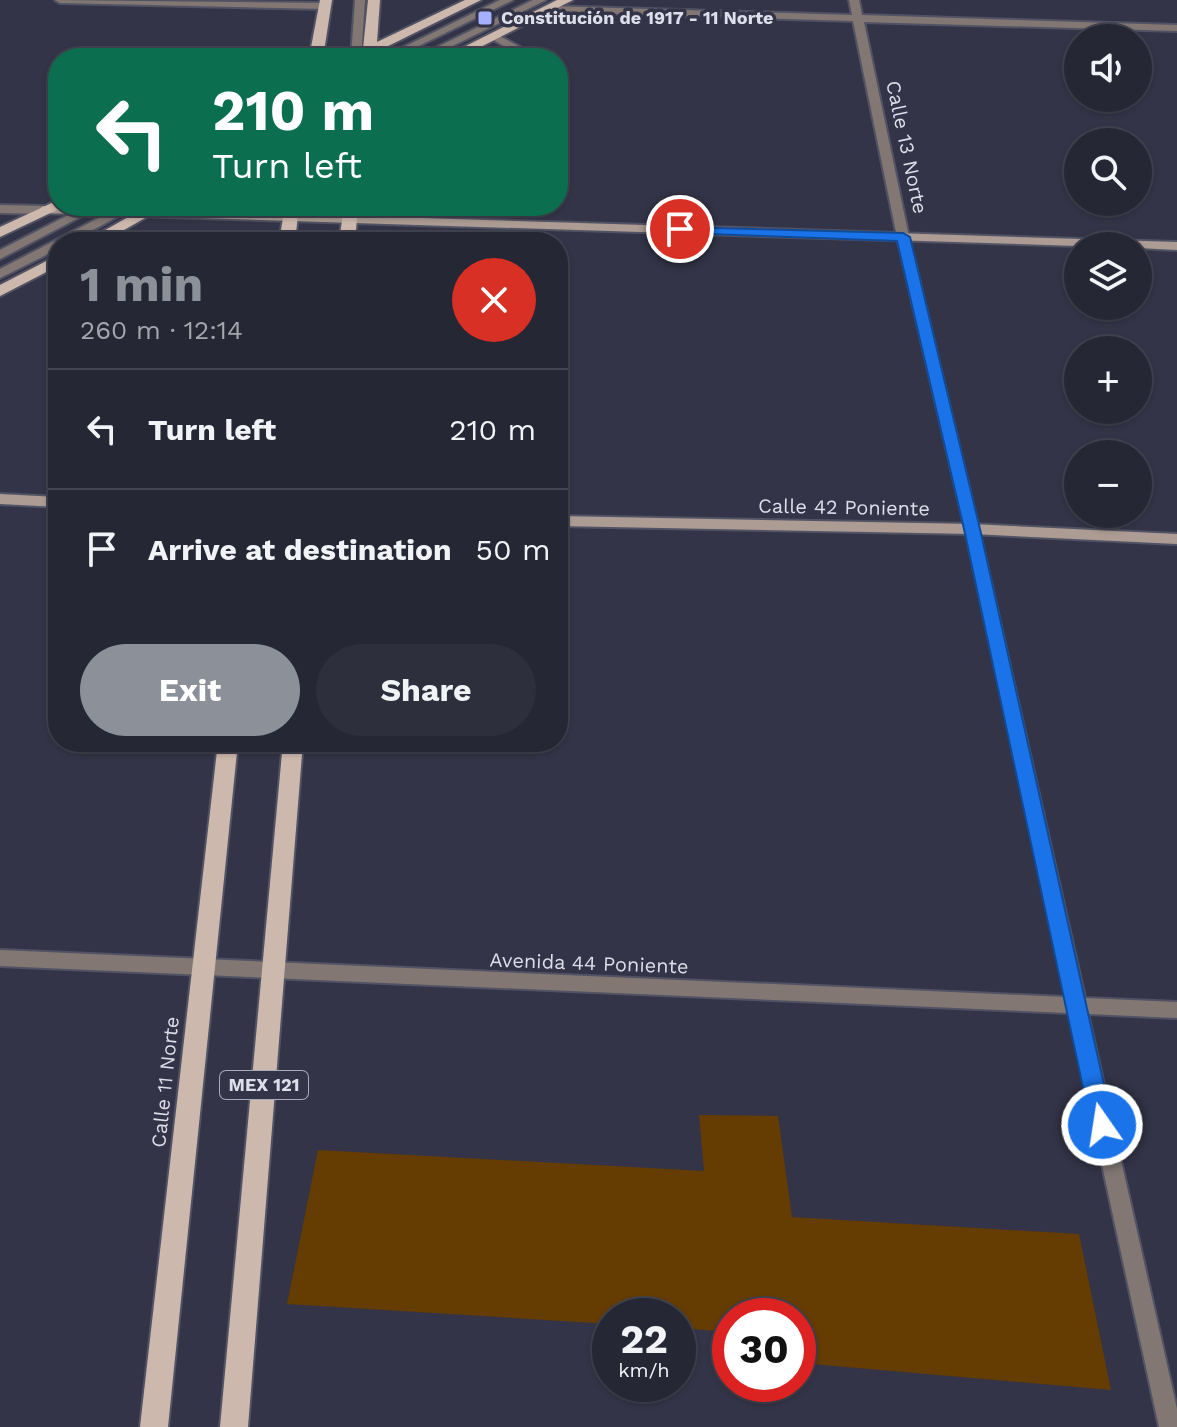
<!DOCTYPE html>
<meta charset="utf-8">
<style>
:root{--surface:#262735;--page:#2e2f3d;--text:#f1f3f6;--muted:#a4a5ad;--line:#424450;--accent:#8c9099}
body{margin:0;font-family:"Work Sans",sans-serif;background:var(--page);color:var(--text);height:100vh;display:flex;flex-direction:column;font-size:30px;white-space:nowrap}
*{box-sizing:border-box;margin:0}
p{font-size:26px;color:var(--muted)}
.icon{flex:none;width:44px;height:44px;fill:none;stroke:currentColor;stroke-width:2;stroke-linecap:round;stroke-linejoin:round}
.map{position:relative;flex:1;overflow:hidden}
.details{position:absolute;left:48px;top:232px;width:520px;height:520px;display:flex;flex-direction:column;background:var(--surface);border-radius:32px;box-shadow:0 2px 6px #0004,0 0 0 2px var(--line)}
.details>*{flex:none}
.top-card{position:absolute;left:48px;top:48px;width:520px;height:168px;border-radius:32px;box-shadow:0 2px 6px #0004,0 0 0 2px var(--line);background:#0b6e4f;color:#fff;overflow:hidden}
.buttons{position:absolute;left:1064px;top:24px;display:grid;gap:16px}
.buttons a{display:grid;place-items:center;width:88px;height:88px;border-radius:50%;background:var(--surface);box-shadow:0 2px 6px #0004,0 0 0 2px var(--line);font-size:40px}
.speed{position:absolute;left:592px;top:1298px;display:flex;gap:16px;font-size:40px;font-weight:700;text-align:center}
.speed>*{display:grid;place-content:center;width:104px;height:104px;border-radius:50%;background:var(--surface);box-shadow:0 2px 6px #0004,0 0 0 2px var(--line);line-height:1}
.speed small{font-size:20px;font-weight:400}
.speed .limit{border:12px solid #d22;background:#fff;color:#111}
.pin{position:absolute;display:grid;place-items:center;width:68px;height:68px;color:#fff;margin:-34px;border:4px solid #fff;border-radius:50%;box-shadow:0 2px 8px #0007}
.me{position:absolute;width:88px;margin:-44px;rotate:347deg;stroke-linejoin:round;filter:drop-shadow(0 0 6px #0008)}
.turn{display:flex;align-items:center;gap:28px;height:168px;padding:0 32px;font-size:36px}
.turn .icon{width:104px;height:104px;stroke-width:2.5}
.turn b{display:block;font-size:56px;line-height:68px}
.round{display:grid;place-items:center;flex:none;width:84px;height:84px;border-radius:42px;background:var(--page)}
.head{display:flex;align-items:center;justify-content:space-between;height:136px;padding:0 32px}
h1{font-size:48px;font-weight:700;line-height:60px;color:var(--accent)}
.button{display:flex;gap:16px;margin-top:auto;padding:16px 32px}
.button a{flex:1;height:92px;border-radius:48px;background:var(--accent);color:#fff;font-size:32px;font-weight:700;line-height:92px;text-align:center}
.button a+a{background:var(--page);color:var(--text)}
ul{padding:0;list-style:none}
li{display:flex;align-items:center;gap:24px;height:120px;padding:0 32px;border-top:2px solid var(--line)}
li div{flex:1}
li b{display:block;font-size:30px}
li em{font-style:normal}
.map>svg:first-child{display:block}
</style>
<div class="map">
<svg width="1177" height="1427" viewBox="0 0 1177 1427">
<rect width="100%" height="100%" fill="#333447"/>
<path fill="#653c01" d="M699 1115 778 1116 792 1217 1079 1234 1111 1390 812 1364 811 1344H798V1316H730V1332L678 1328V1316H610V1324L287 1304 318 1150 704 1171Z"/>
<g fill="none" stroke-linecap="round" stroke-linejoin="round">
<g stroke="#515364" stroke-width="4">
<g id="lane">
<path d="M355 0H365L361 58H351Z"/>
<path d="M500 0H513L394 58H381Z"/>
<path d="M533 0H546L428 58H415Z"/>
<path d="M494 33 537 56 538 58H525L490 38 489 36Z"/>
<path d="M86 206H101L0 259V250Z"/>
<path d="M122 206H137L71 242H58V249L0 278V269Z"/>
</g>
</g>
<g stroke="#515364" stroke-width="4">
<g id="street">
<path d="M55 0 324 3 329 6 324 9 60 3Z"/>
<path d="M849 0H859L862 15 1177 25V31L864 22 909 237 979 529 1085 998 1177 1002V1018L1088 1014 1177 1409V1427H1159L1069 1013 0 966V950L1066 997 965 529 897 237 853 21 550 12 545 9 550 6 852 15Z"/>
<path d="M0 205 45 206 51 210 45 214 0 213Z"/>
</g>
</g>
<g stroke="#515364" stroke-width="4">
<g id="secondary">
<path d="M45 206 1177 242V250L1138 248V246H1078L41 213V207Z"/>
<path d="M0 494 58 497V507L0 504Z"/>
<path d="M558 516 972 524 1177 534V544L972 534 558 526Z"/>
</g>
</g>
<g stroke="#515364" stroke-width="4">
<g id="primary">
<path d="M320 0H332L323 58H309Z"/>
<path d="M368 0H380L377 42 465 0H481L376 52V58H347L363 49Z"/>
<path d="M557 0H573L459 58H442Z"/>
<path d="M58 200V206L63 207 0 237V227Z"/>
<path d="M148 206H166L103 242H84Z"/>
<path d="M285 206H299L295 242H279Z"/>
<path d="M344 206H358L355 242H339Z"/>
<path d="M58 255V266L0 296V285Z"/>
<path d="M218 742H238L168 1427H140Z"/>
<path d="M283 742H303L248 1427H220Z"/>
</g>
</g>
<use href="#lane" fill="#827772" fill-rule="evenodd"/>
<use href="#street" fill="#827772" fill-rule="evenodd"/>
<use href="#secondary" fill="#ac9c93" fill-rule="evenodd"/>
<use href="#primary" fill="#cdb8ad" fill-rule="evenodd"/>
</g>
<path fill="#1a73e8" stroke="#114b97" stroke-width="2" d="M675 227 903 233 910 237 980 529 1113 1125 1109 1132 1102 1135 1094 1132 1091 1125 964 529 897 241 680 233 673 229Z"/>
<rect fill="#a6b1fc" stroke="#333447" stroke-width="3" x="477" y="10" width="16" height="16" rx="4"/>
<g text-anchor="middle" stroke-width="7" stroke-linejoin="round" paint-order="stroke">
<g font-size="18" font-weight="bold" fill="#dcdeea" stroke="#333447" text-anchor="start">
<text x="501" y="24">Constitución de 1917 - 11 Norte</text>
</g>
<rect fill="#333447" stroke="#a9abb9" stroke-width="2" x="220" y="1071" width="88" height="28" rx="6"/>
<g font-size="18" font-weight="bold" fill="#dcdeea">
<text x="264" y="1091">MEX 121</text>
</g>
<g font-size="20" fill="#dcdeea" stroke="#333447">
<text transform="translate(907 147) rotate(78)" y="7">Calle 13 Norte</text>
<text transform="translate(844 507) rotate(1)" y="7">Calle 42 Poniente</text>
<text transform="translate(589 963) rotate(2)" y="7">Avenida 44 Poniente</text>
<text transform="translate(165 1082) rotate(-84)" y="7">Calle 11 Norte</text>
</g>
</g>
</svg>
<div class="buttons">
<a><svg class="icon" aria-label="sound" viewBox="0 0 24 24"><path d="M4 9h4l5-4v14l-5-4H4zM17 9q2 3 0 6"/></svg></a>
<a><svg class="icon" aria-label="search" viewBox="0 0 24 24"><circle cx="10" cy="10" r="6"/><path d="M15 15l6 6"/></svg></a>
<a><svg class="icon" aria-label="layers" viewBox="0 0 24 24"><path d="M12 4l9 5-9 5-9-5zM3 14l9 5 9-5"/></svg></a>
<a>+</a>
<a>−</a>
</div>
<div class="speed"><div>22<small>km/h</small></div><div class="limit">30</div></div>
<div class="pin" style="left:680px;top:229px;background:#d93025"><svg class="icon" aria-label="arrive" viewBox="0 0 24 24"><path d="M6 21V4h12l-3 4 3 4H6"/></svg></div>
<svg class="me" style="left:1102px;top:1125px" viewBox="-20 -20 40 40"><circle r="17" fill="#1a73e8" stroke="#fff" stroke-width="3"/><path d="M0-11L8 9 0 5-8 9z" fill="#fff"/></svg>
<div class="top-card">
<div class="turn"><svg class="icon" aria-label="left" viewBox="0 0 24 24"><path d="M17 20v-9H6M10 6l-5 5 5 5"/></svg><div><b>210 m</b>Turn left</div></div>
</div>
<section class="details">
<div class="head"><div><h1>1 min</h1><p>260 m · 12:14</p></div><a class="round" style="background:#d93025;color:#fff"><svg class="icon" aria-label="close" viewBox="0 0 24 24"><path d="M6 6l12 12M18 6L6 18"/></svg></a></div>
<ul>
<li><svg class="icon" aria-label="left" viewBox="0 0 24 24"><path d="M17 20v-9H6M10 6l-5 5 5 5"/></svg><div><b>Turn left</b></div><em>210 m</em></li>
<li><svg class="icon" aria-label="arrive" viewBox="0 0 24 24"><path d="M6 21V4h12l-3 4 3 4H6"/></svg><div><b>Arrive at destination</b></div><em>50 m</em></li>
</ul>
<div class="button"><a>Exit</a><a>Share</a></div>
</section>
</div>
